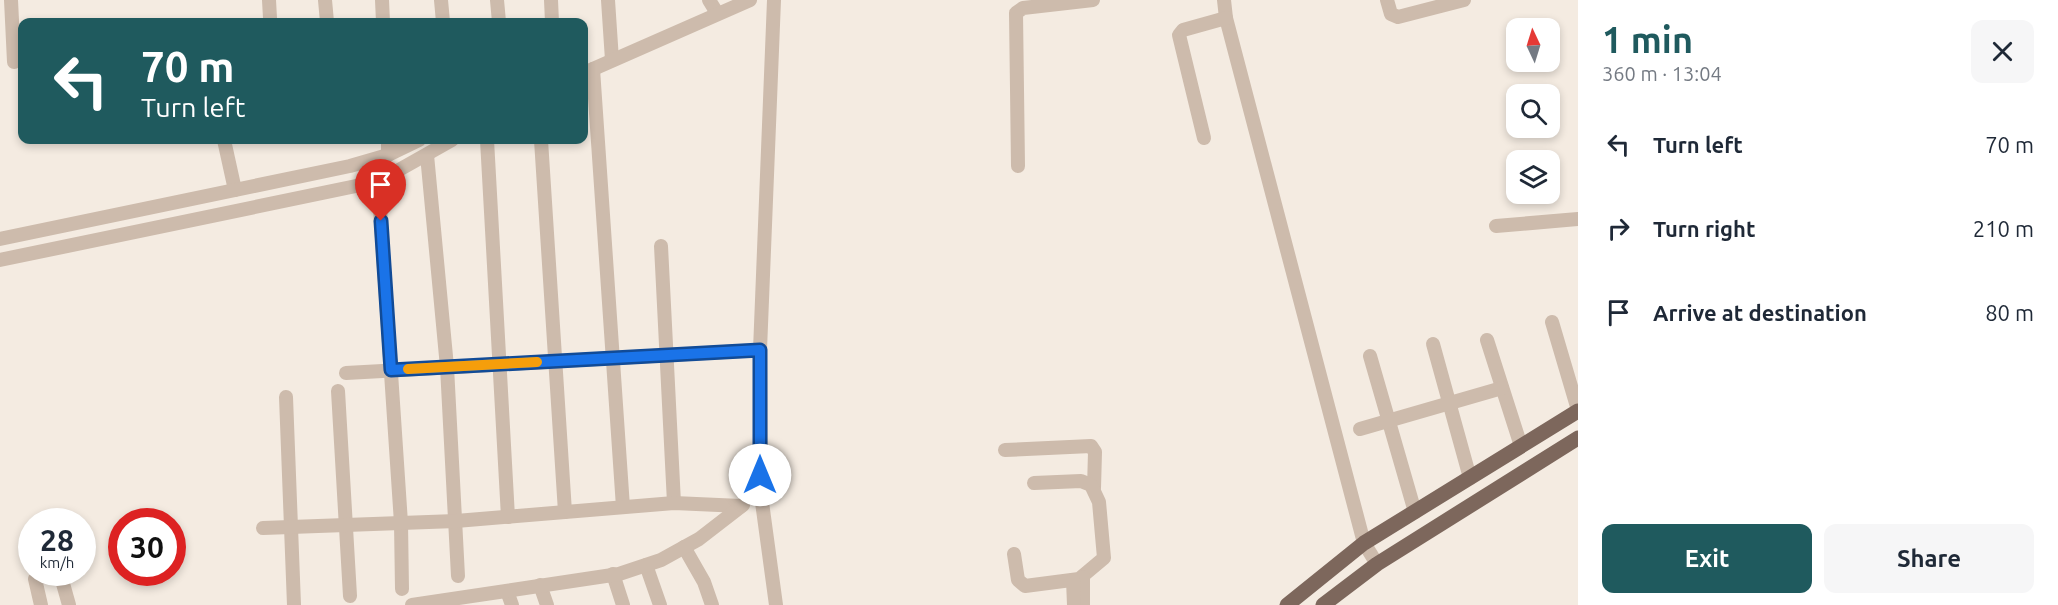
<!DOCTYPE html>
<meta charset="utf-8">
<style>
:root{--surface:#fff;--page:#f6f6f7;--text:#1f2937;--muted:#747a83;--accent:#1f5a5e}
body{margin:0;font-family:Ubuntu,sans-serif;background:var(--page);color:var(--text);height:100vh;display:flex;flex-direction:column;font-size:22px;white-space:nowrap}
*{box-sizing:border-box;margin:0}
p{font-size:20px;color:var(--muted)}
.icon{flex:none;width:33px;height:33px;fill:none;stroke:currentColor;stroke-width:2;stroke-linecap:round;stroke-linejoin:round}
.map{position:relative;flex:1;overflow:hidden}
.panel{display:flex;flex-direction:column;background:var(--surface);width:480px}
.panel>*{flex:none}
.top-card{position:absolute;left:18px;top:18px;width:570px;height:126px;border-radius:12px;box-shadow:0 3px 9px #0003;background:#1f5a5e;color:#fff;overflow:hidden}
.needle{width:39px;rotate:356deg}
.tools{position:absolute;left:1506px;top:18px;display:grid;gap:12px}
.tools a{display:grid;place-items:center;width:54px;height:54px;border-radius:12px;background:var(--surface);box-shadow:0 3px 9px #0003;font-size:30px}
.speed{position:absolute;left:18px;top:508px;display:flex;gap:12px;font-size:30px;font-weight:700;text-align:center}
.speed>*{display:grid;place-content:center;width:78px;height:78px;border-radius:50%;background:var(--surface);box-shadow:0 3px 9px #0003;line-height:1}
.speed small{font-size:15px;font-weight:400}
.speed .limit{border:9px solid #d22;background:#fff;color:#111}
.pin{position:absolute;display:grid;place-items:center;width:51px;height:51px;color:#fff;margin:-62px -26px;border-radius:50% 50% 50% 0;rotate:-45deg;box-shadow:0 0 6px #0007}
.pin .icon{rotate:45deg}
.me{position:absolute;width:66px;margin:-33px;rotate:0deg;stroke-linejoin:round;filter:drop-shadow(0 0 4px #0008)}
.turn{display:flex;align-items:center;gap:21px;height:126px;padding:0 24px;font-size:27px}
.turn .icon{width:78px;height:78px;stroke-width:2.5}
.turn b{display:block;font-size:42px;line-height:51px}
.round{display:grid;place-items:center;flex:none;width:63px;height:63px;border-radius:12px;background:var(--page)}
.headline{display:flex;align-items:center;justify-content:space-between;height:102px;padding:0 24px}
h1{font-size:36px;font-weight:700;line-height:45px;color:var(--accent)}
.button{display:flex;gap:12px;margin-top:auto;padding:12px 24px}
.button a{flex:1;height:69px;border-radius:12px;background:var(--accent);color:#fff;font-size:24px;font-weight:700;line-height:69px;text-align:center}
.button a+a{background:var(--page);color:var(--text)}
ul{padding:0;list-style:none}
li{display:flex;align-items:center;gap:18px;height:84px;padding:0 24px}
li div{flex:1}
li b{display:block;font-size:22px}
li em{font-style:normal}
main{display:flex;flex:1;min-height:0}
.map>svg:first-child{display:block}
</style>
<main>
<div class="map">
<svg width="1578" height="605" viewBox="0 0 1578 605">
<rect width="100%" height="100%" fill="#f4ebe1"/>
<g fill="none" stroke-linecap="round" stroke-linejoin="round">
<g stroke="#cdbbac" stroke-width="14">
<path d="M11 0 14 62"/>
<path d="M269 0 270 18"/>
<path d="M325 0 327 22"/>
<path d="M382 0 383 22"/>
<path d="M441 0 443 22"/>
<path d="M497 0 499 22"/>
<path d="M551 0 552 22"/>
<path d="M608 0 612 60"/>
<path d="M709 0 717 13"/>
<path d="M774 0 760 350 761 495 776 605"/>
<path d="M1224 0 1226 18 1364 543 1377 564"/>
<path d="M1387 0 1391 14 1398 17 1464 0"/>
<path d="M593 69 623 507"/>
<path d="M584 73 750 0"/>
<path d="M1204 138 1179 35 1183 30 1226 18"/>
<path d="M224 140 235 190"/>
<path d="M388 140V155"/>
<path d="M487 140 508 517"/>
<path d="M541 140 565 512"/>
<path d="M427 155 447 367 458 576"/>
<path d="M1018 166 1016 13 1023 8 1093 0"/>
<path d="M378 178 401 523 402 589"/>
<path d="M1496 226 1578 219"/>
<path d="M0 239 350 166 388 155 419 140"/>
<path d="M661 246 674 503"/>
<path d="M0 260 356 186 397 171 452 140"/>
<path d="M1552 322 1578 410"/>
<path d="M1487 340 1521 446"/>
<path d="M1433 344 1470 478"/>
<path d="M1370 356 1415 512"/>
<path d="M346 373 760 350"/>
<path d="M338 391 350 596"/>
<path d="M286 397 294 605"/>
<path d="M1360 429 1502 388"/>
<path d="M1005 450 1091 446 1095 452 1094 488"/>
<path d="M263 528 456 521 674 503 741 506"/>
<path d="M684 547 704 582 712 605"/>
<path d="M1014 554 1018 580 1025 586 1079 579 1104 558 1099 502 1091 485 1081 481 1034 483"/>
<path d="M646 565 660 605"/>
<path d="M60 573 69 605"/>
<path d="M613 574 623 605"/>
<path d="M1083 577V605"/>
<path d="M1073 580 1074 605"/>
<path d="M540 585 547 605"/>
<path d="M507 591 512 605"/>
<path d="M41 605 35 579 53 573"/>
<path d="M412 605 619 574 661 560 699 539 743 505"/>
</g>
<g stroke="#7d675c" stroke-width="15">
<path d="M1287 605 1364 543 1578 411"/>
<path d="M1323 605 1377 564 1578 438"/>
</g>
</g>
<g fill="none" stroke-linecap="round" stroke-linejoin="round">
<g stroke="#114b97" stroke-width="15">
<path id="route" d="M381 221 391 370 760 350V475"/>
</g>
<use href="#route" stroke="#1a73e8" stroke-width="10"/>
<path stroke="#f59e0b" stroke-width="10" d="M408 369 537 362"/>
</g>
</svg>
<div class="tools">
<a><svg class="needle" viewBox="-14 -14 28 28"><path d="M0-13l5 13h-10z" fill="#e53935"/><path d="M0 13l5-13h-10z" fill="#747a83"/></svg></a>
<a><svg class="icon" aria-label="search" viewBox="0 0 24 24"><circle cx="10" cy="10" r="6"/><path d="M15 15l6 6"/></svg></a>
<a><svg class="icon" aria-label="layers" viewBox="0 0 24 24"><path d="M12 4l9 5-9 5-9-5zM3 14l9 5 9-5"/></svg></a>
</div>
<div class="speed"><div>28<small>km/h</small></div><div class="limit">30</div></div>
<div class="pin" style="left:381px;top:221px;background:#d93025"><svg class="icon" aria-label="arrive" viewBox="0 0 24 24"><path d="M6 21V4h12l-3 4 3 4H6"/></svg></div>
<svg class="me" style="left:760px;top:475px" viewBox="-20 -20 40 40"><circle r="19" fill="#fff"/><path d="M0-13L10 11 0 6-10 11z" fill="#1a73e8"/></svg>
<div class="top-card">
<div class="turn"><svg class="icon" aria-label="left" viewBox="0 0 24 24"><path d="M17 20v-9H6M10 6l-5 5 5 5"/></svg><div><b>70 m</b>Turn left</div></div>
</div>
</div>
<section class="panel">
<div class="headline"><div><h1>1 min</h1><p>360 m · 13:04</p></div><a class="round"><svg class="icon" aria-label="close" viewBox="0 0 24 24"><path d="M6 6l12 12M18 6L6 18"/></svg></a></div>
<ul>
<li><svg class="icon" aria-label="left" viewBox="0 0 24 24"><path d="M17 20v-9H6M10 6l-5 5 5 5"/></svg><div><b>Turn left</b></div><em>70 m</em></li>
<li><svg class="icon" aria-label="right" viewBox="0 0 24 24"><path d="M7 20v-9h11M14 6l5 5-5 5"/></svg><div><b>Turn right</b></div><em>210 m</em></li>
<li><svg class="icon" aria-label="arrive" viewBox="0 0 24 24"><path d="M6 21V4h12l-3 4 3 4H6"/></svg><div><b>Arrive at destination</b></div><em>80 m</em></li>
</ul>
<div class="button"><a>Exit</a><a>Share</a></div>
</section>
</main>
